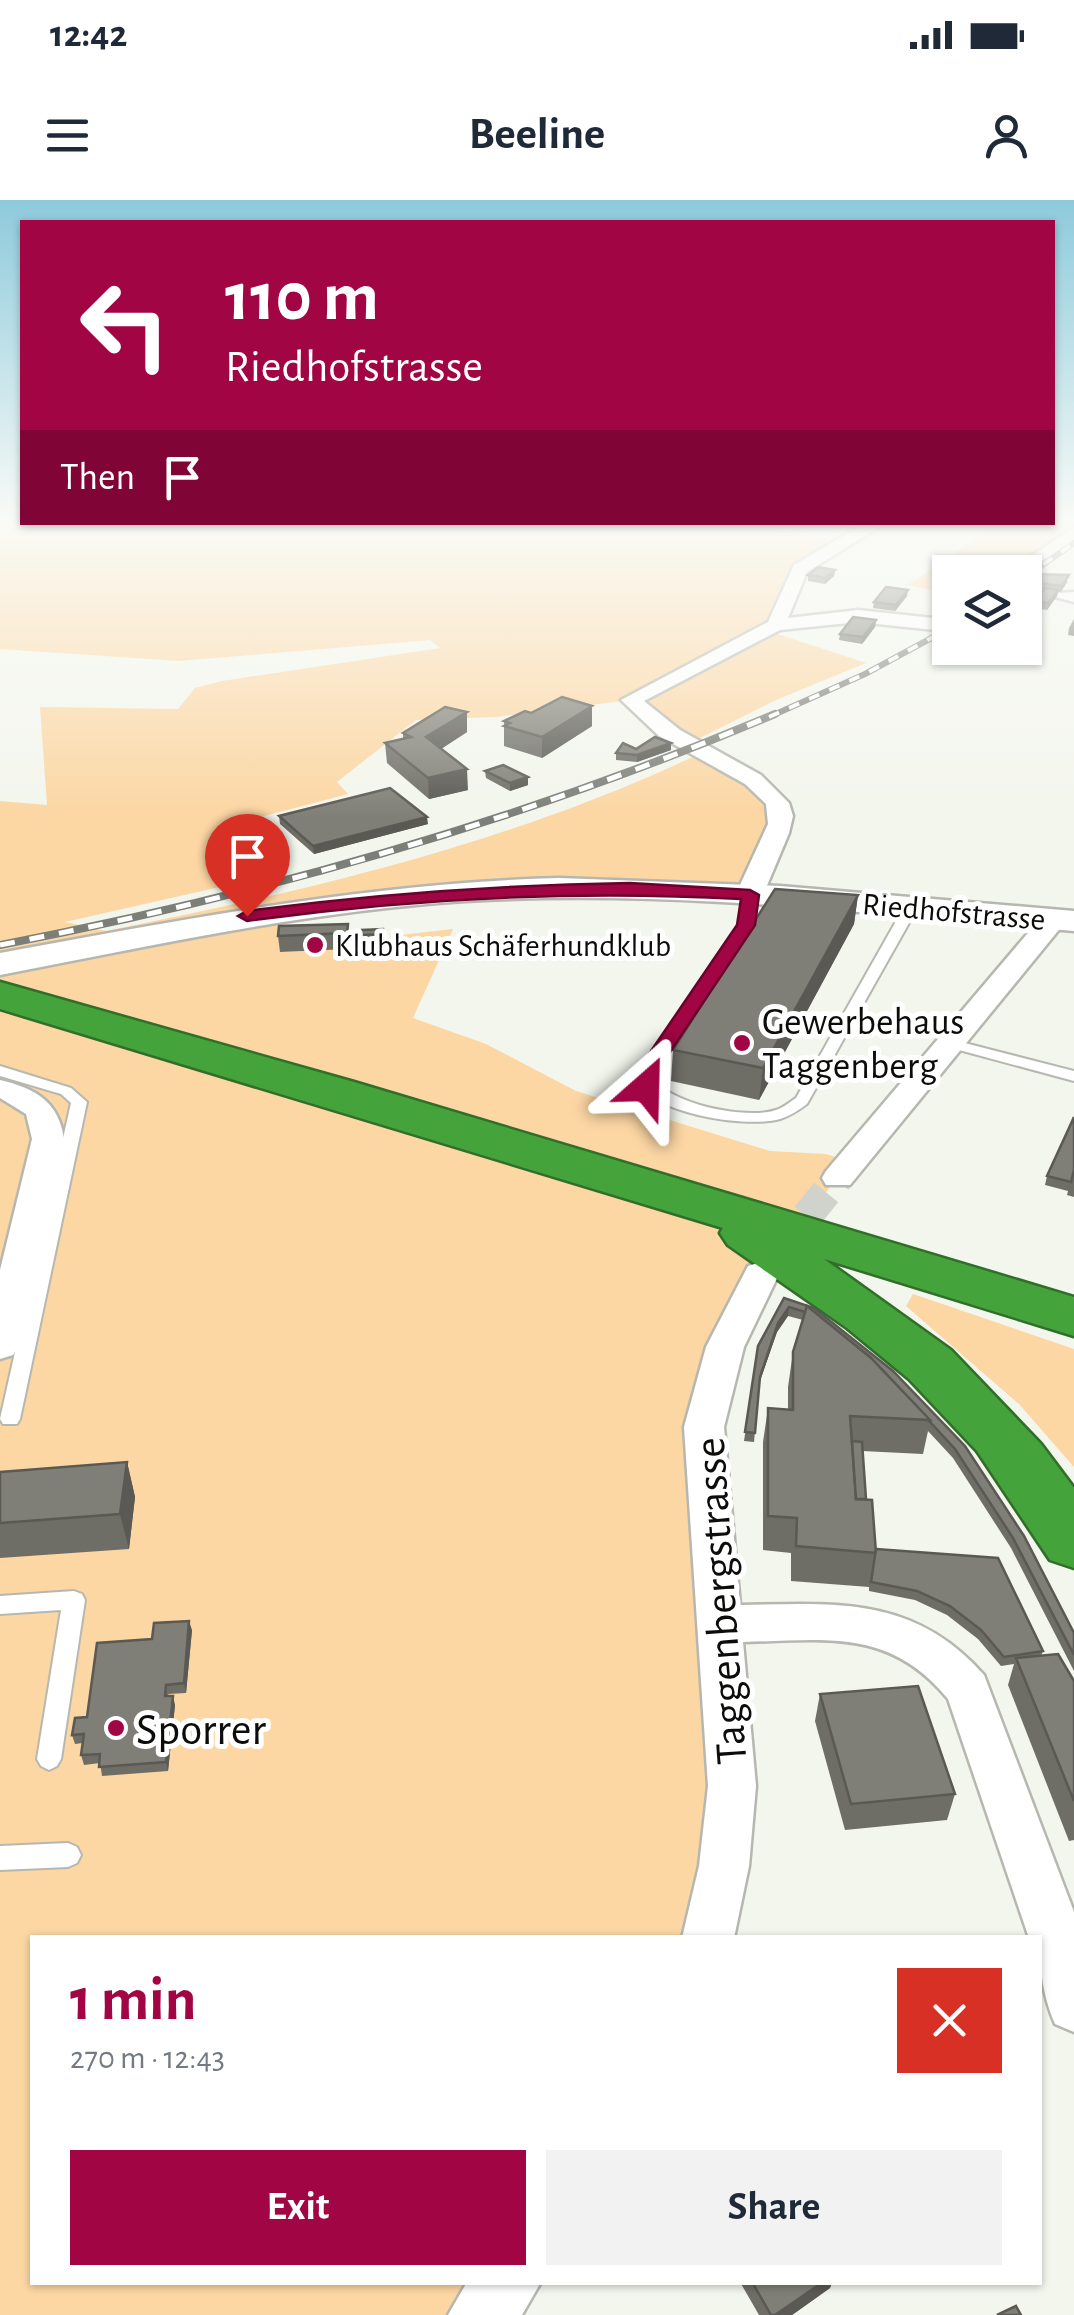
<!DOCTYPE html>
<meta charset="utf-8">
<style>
:root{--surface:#fff;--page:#f2f2f3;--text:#1f2937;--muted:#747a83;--accent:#a10543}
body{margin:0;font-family:"Alegreya Sans",sans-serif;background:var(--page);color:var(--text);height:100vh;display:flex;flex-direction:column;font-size:38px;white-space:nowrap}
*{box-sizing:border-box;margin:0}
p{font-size:32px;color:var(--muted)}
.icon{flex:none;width:55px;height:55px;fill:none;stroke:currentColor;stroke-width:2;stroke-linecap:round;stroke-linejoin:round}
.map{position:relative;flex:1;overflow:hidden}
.side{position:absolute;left:30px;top:1735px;width:1012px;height:350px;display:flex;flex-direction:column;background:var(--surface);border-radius:0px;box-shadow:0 2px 8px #0004}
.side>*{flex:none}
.banner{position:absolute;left:20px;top:20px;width:1035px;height:305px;border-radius:0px;box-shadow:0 2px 8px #0004;background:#a10543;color:#fff;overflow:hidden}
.fabs{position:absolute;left:932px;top:355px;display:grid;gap:20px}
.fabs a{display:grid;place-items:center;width:110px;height:110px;border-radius:0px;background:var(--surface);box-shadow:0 2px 8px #0004;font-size:50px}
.pin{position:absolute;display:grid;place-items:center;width:85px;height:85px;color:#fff;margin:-102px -42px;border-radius:50% 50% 50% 0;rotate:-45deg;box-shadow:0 0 10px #0007}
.pin .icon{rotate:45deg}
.me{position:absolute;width:110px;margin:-55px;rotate:25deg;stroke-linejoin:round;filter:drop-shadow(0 0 8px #0008)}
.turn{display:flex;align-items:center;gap:35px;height:210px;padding:0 40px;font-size:45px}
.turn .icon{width:130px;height:130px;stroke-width:2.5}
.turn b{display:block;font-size:70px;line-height:85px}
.then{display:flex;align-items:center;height:95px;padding:0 40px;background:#0003;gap:20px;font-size:38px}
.round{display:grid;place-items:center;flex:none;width:105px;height:105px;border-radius:0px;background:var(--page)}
.head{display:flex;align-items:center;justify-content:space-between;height:170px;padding:0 40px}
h1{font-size:60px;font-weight:700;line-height:75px;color:var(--accent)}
.button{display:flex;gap:20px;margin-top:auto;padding:20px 40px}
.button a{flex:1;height:115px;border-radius:0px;background:var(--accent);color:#fff;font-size:40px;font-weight:700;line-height:115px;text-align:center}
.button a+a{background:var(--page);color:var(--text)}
.status{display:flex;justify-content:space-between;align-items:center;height:70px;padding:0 50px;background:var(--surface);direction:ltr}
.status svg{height:28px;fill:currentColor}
header{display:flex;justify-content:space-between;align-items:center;height:130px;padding:0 40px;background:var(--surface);font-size:45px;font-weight:700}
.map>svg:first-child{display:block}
</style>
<div class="status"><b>12:42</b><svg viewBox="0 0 49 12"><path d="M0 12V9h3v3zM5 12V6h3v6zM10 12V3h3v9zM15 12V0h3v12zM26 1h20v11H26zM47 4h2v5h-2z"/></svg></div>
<header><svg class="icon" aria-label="menu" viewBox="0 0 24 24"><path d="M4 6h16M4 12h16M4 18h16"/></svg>Beeline<svg class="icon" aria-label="person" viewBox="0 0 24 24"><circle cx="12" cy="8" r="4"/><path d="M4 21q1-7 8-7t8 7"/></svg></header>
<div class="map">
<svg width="1074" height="2115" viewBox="0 0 1074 2115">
<rect width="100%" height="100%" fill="#f3f6ed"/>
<g fill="#fcd6a3">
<path d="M0 321 738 322 844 343 879 323H896L826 363 813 361 769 431 866 463 776 500 696 540 685 537 630 500 496 517 416 520 337 582 348 594 234 624 281 673 65 722 106 731C312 690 513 643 703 552L775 598 750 695 387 691 206 716 120 734 280 721 281 752 348 749 349 739 396 741 383 737 453 729 413 818 486 844 576 891 770 951 826 954 851 962 791 1034 713 1174 721 1424 708 1737 32 1738V2082L511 2083 479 2115H0V601L47 605 40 507 178 509 195 488 222 481 440 448 430 440 179 461 0 449Z"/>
<path d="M1074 321V332L1017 372H950V395L908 385 998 323Z"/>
<path d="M913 1094 1074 1149V1267L1019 1204 906 1106Z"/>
</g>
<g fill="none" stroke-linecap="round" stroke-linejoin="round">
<path stroke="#d0d3cb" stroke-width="31" stroke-dasharray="31 16" stroke-linecap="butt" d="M777 1053 838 978"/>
<g stroke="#b6b8b0" stroke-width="4">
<g id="service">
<path d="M750 691 756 695 753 725 652 876C667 904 746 920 776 910 783 908 790 902 796 898L895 723 896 704H906L909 723 807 904C799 910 790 916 780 919 748 928 667 915 644 890 643 888 637 878 636 876L739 725 744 695Z"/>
<path d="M953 840 1074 871V881L948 847V841Z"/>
<path d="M0 866 71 888 87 902 20 1219 17 1224H3L0 1219 71 903 61 894 0 876Z"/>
<path d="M74 1391 82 1394 85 1400 61 1559 57 1566 49 1570 41 1566 37 1559 61 1410 0 1414V1396Z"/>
<path d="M68 1643 77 1647 81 1655 77 1663 68 1667 0 1670V1646Z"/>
</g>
</g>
<g stroke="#b6b8b0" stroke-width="5">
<g id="minor">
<path d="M867 322H887L807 372 788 418 858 410 933 418 950 411V424L935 430 858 422 780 430 644 501 680 530 761 575 789 603 793 616 789 633 763 695 750 703 741 700 737 695 740 685 768 624 766 604 745 584 659 536 621 500 768 422 794 365Z"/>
<path d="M1074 327V340L1025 374 1008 372Z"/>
<path d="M1074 392V402L1055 397 1058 393Z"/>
<path d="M1053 712 1062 714 1066 720 1062 726 850 985H826L822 978 826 971 1044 714Z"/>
<path d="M0 880C34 888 59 901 64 939L19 1146 13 1155 0 1159V1070L32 939 26 914 0 898Z"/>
<path d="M761 1062 774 1066 779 1074 744 1147 724 1227 740 1405C837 1403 915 1396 984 1475L1074 1712V1832L1055 1824C1042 1794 1040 1769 1040 1738H1029L948 1499C890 1428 827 1440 743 1442L756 1586 749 1666 734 1738H682L699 1666 708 1586 684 1227 706 1147 748 1066Z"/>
<path d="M467 2082H541L522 2115H448Z"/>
</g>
</g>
<g stroke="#b6b8b0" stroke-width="5">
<path id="tertiary" d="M559 678 780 686 1074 711V731C879 715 682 690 485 700 322 708 161 744 0 775V753C186 719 369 683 559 678Z"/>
</g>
<g stroke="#306e29" stroke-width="5">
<path id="motorway" d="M0 782 354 882 1074 1097V1136L824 1059 951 1150 1041 1244 1074 1288V1368L1050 1360 977 1251 909 1179 847 1128 728 1045 720 1033 723 1028 0 809Z"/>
</g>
<use href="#service" fill="#fff" fill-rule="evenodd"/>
<use href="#minor" fill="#fff" fill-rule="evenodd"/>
<use href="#tertiary" fill="#fff" fill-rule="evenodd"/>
<use href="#motorway" fill="#44a33a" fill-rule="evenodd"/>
<g stroke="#7c7e78" stroke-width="6">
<g id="rail-far1">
<path d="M1025 377 1074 343"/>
<path d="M769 517 865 474 950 428"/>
</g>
</g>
<g stroke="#7c7e78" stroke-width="8">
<path id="rail" d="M0 745C267 694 524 620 775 514"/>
</g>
<use href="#rail-far1" stroke="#fff" stroke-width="4" stroke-dasharray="11" stroke-linecap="butt"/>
<use href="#rail" stroke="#fff" stroke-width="5" stroke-dasharray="15" stroke-linecap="butt"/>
</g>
<g fill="#6e6d66">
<path d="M835 370 834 376 825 384 808 381V375Z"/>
<path d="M1068 381 1061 392H1058L1057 396 1047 410 1034 408 1035 401 1044 390 1028 388 1029 382Z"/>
<path d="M907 396 895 411 873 408 874 402Z"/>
<path d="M1074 419V436L1068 435 1069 428Z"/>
<path d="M876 420 875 427 862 444 839 440 840 434Z"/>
<path d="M467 512V532L441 549 468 590 429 599 387 563 385 543 403 539V533Z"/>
<path d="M504 521 592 526 542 558 504 546Z"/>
<path d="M636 549 671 550 637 562 616 560V553Z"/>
<path d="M485 571 528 585 510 591 486 578Z"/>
<path d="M279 616 428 624 314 654 280 624Z"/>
<path d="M858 695 854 724 759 900 671 881 673 850Z"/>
<path d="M348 724 349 749 280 752 278 736Z"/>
<path d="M383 729 384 742 363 743 362 730Z"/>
<path d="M1074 917V997L1067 995 1068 991 1045 985 1047 976Z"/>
<path d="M784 1098 814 1108 965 1246 1074 1433V1471L1011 1348 953 1258 928 1231 923 1254 862 1251 866 1299 876 1349 1043 1451 1041 1456 1074 1481V1640L1069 1641 1008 1485 1014 1464 1001 1466 978 1439 947 1415 915 1400 869 1391V1387L791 1381V1353L763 1350V1242L768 1208 788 1210V1187L793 1152 803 1120 788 1116 777 1132 759 1184 754 1242 744 1241 758 1146Z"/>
<path d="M127 1262 135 1297 129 1349 0 1358V1272Z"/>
<path d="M192 1430 186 1493 168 1494 175 1505 168 1571 102 1576 100 1563 84 1565 81 1555 83 1543 75 1544 72 1535 152 1439Z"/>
<path d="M820 1494 955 1594 947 1620 845 1630 815 1521Z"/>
<path d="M740 2082H832L830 2088 792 2115H759Z"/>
</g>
<g fill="#5a5953">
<path d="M835 370 834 376 825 384V378Z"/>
<path d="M908 390 907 396 895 411 896 405Z"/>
<path d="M1058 390 1057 396 1047 410 1048 403Z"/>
<path d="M876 420 875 427 862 444 863 437Z"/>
<path d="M592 506V526L542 558V537Z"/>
<path d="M467 512V532L427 558 426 537Z"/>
<path d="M671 543V550L637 562V555Z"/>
<path d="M467 569 468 590 429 599 428 578Z"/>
<path d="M528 577V585L510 591V583Z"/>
<path d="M427 617 428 624 314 654 313 646Z"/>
<path d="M858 695 854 724 759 900 763 868Z"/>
<path d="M789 1107 788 1116 777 1132 758 1186 760 1177 778 1123Z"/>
<path d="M127 1262 135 1297 129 1349 120 1314Z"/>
<path d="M189 1421 192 1430 186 1493 184 1483Z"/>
<path d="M173 1496 175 1505 168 1571 166 1562Z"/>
<path d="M823 2082H832L830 2088 792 2115H775Z"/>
</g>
<g fill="#807f77" stroke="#5a5953" stroke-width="2.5">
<path d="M818 367 835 370 825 378 808 375Z"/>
<path d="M1034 374 1069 375 1062 386 1029 382Z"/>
<path d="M886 387 908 390 896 405 874 402Z"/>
<path d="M1045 388 1058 390 1048 403 1035 401Z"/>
<path d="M853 417 876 420 863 437 840 434Z"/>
<path d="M562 497 592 506 542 537 504 526 510 523 504 521 525 511 531 513Z"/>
<path d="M445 507 467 512 426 537 467 569 428 578 385 543 411 537 403 533Z"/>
<path d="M655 537 671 543 637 555 616 553 623 543 636 549Z"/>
<path d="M503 565 528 577 510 583 485 571Z"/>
<path d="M390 588 427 617 313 646 279 616Z"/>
<path d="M775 689 858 695 763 868 673 850Z"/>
<path d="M348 724 347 733 278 736 279 726Z"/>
<path d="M383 729V734L362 735V730Z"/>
<path d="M1074 917V970L1071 982 1047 976Z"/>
<path d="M784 1098 814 1108 893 1171 965 1246 1024 1336 1074 1433V1455L1013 1338 955 1249 871 1158 807 1106 805 1112 789 1107 778 1123 760 1177 755 1233 745 1232 758 1146Z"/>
<path d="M807 1106 871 1158 930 1220 850 1216 856 1299 872 1300 876 1353 796 1346 797 1318 768 1316V1208L793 1210V1152Z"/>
<path d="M852 1241 862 1242 866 1299H856Z"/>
<path d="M127 1262 120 1314 0 1323V1272Z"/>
<path d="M876 1349 998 1358 1043 1451 1004 1457 981 1430 950 1406 917 1391 871 1382Z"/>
<path d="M189 1421 184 1483 166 1485 165 1496H173L166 1562 99 1567 100 1554 81 1555 84 1534 72 1535 75 1518 87 1517 97 1443 152 1439 154 1423Z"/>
<path d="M1058 1454 1074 1481V1601L1016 1458Z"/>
<path d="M918 1486 955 1594 851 1604 820 1494Z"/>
<path d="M752 2082H823L775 2115H771Z"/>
<path d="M1016 2106 1021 2115H997Z"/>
</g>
<linearGradient id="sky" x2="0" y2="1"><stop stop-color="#8dcadc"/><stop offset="0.52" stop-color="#fafbf7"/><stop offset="1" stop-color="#fafbf7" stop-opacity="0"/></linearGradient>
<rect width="1074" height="618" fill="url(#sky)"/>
<path fill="#a10543" stroke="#69032c" stroke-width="2.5" d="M630 683 750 690 759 695 755 725 654 876 656 887 646 893 639 891 634 876 737 725 741 699C574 690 413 698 247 721L238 716 247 711C375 694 500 685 630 683Z"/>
<g fill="#a10543" stroke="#fff" stroke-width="4">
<circle cx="315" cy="745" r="10"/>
<circle cx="742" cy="843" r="10"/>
<circle cx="116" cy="1528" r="10"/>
</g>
<g text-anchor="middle" stroke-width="10" stroke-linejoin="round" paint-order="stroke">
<g font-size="32" fill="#0c0d0a" stroke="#fff">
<text transform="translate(954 711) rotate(5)" y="11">Riedhofstrasse</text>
</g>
<g font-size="32" fill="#0c0d0a" stroke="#fff" text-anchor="start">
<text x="335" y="756">Klubhaus Schäferhundklub</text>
</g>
<g font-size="38" fill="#0c0d0a" stroke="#fff" text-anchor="start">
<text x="762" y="834">Gewerbehaus<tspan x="762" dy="44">Taggenberg</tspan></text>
</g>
<g font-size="45" fill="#0c0d0a" stroke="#fff">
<text transform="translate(719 1401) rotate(-94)" y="16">Taggenbergstrasse</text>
</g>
<g font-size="45" fill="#0c0d0a" stroke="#fff" text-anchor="start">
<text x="136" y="1544">Sporrer</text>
</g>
</g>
</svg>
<div class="fabs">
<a><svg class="icon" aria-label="layers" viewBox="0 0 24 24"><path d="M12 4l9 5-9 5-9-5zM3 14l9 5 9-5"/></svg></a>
</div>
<div class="pin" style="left:247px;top:716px;background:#d93025"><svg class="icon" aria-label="arrive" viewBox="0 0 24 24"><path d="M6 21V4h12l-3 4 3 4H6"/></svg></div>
<svg class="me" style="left:646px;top:887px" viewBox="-20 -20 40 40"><path d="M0-17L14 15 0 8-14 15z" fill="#a10543" stroke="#fff" stroke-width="4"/></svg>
<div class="banner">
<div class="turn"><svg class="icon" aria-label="left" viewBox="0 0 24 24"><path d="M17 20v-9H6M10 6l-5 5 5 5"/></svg><div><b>110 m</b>Riedhofstrasse</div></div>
<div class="then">Then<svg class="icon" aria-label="arrive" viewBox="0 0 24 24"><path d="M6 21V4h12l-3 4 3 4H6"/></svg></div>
</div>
<section class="side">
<div class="head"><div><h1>1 min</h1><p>270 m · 12:43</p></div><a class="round" style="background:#d93025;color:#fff"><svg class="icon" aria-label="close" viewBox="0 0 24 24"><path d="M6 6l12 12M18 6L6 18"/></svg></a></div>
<div class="button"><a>Exit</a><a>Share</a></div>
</section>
</div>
